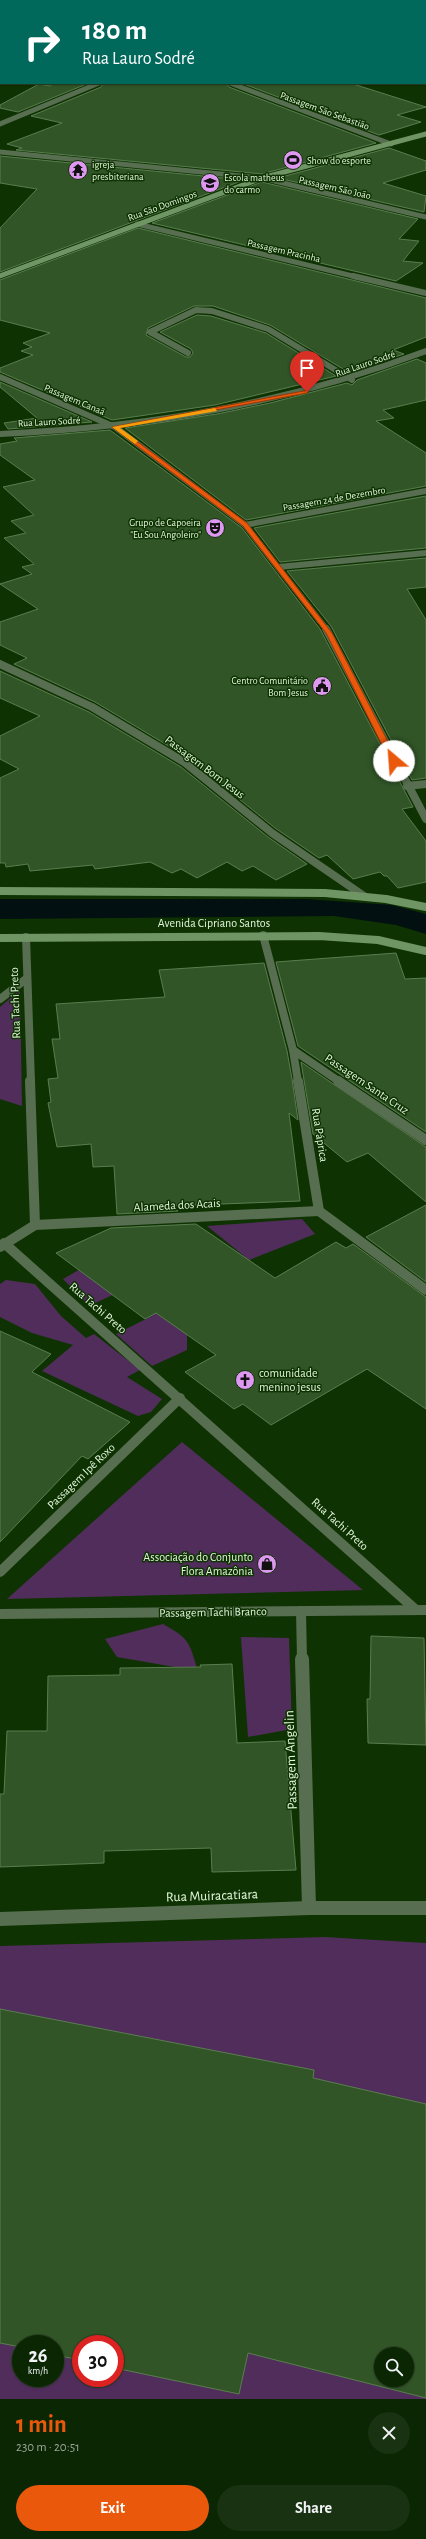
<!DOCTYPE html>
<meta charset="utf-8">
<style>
:root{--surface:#0b2602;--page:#193211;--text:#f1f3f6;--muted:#9aa599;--line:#2b4324;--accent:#ea580c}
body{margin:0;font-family:"Alegreya Sans",sans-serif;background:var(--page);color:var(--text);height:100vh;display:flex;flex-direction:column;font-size:15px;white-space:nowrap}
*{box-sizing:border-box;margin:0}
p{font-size:13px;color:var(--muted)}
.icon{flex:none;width:22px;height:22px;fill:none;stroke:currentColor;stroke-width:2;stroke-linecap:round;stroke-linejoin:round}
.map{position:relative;height:2399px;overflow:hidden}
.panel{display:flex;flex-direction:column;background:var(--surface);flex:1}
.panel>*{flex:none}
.hud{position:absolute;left:0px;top:0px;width:426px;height:84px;box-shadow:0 1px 3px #0004,0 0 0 1px var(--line);background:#00695c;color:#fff;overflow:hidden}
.controls{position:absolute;left:374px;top:2347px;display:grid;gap:8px}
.controls a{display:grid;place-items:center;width:40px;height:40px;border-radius:50%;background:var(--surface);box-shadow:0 1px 3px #0004,0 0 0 1px var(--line);font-size:20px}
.speed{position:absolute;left:12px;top:2335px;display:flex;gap:8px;font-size:20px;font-weight:700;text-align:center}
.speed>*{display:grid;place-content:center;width:52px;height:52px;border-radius:50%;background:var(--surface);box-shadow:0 1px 3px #0004,0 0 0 1px var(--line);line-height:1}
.speed small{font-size:10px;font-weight:400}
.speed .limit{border:6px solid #d22;background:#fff;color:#111}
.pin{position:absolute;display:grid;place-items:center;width:34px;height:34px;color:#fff;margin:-41px -17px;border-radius:50% 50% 50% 0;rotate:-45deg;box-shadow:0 0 4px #0007}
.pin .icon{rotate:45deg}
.me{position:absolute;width:44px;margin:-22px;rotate:333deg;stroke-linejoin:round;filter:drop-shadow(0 0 3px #0008)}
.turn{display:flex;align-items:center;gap:14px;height:84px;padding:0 16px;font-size:18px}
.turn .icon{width:52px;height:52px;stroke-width:2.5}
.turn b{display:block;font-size:28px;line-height:34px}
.round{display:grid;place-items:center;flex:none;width:42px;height:42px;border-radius:21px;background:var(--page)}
.head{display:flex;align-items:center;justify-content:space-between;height:68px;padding:0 16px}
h1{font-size:24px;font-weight:700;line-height:30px;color:var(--accent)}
.button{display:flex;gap:8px;margin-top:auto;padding:8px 16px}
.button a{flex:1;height:46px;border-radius:24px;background:var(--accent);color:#fff;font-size:16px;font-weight:700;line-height:46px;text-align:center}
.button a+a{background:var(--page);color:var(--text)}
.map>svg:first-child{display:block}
</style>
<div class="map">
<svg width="426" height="2399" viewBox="0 0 426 2399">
<rect width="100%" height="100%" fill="#0f3203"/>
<g fill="#512d5b" fill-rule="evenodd">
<path d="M20 990 22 1106 0 1099V1007Z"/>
<path d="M302 1219 315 1234 249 1260 207 1226Z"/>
<path d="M119 1247 123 1290 89 1306 63 1279Z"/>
<path d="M6 1280 35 1284 61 1316 86 1338 94 1334 140 1370 127 1377 162 1399 151 1412 138 1416 42 1371 73 1345 32 1333 0 1317V1284Z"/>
<path d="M162 1299 187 1326V1350L152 1366 116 1334 152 1316Z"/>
<path d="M182 1442 363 1590 7 1599Z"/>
<path d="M163 1624C190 1639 189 1642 198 1671L117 1657 105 1639Z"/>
<path d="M241 1637 289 1638 292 1729 248 1737Z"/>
<path d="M325 1937 426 1943V2399H0V1946ZM21 2344H55V2378H21ZM81 2344H115V2378H81ZM381 2354H407V2380H381Z"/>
</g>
<path fill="#021011" d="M0 899H306L392 905 426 914V934L396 925 334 916 0 919Z"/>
<g fill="#315527" stroke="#597e4e" fill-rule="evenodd">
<path d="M54 83H89L18 112 0 108V105L39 84 50 86Z"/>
<path d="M103 83H226L229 87 376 143 262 174 16 150 22 148 7 144 62 123 31 116 101 87Z"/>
<path d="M241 83H350L426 107 397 115 421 122 379 135Z"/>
<path d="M389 148 426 161V170L383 183 426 196 424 212 278 178Z"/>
<path d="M0 156 244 180 0 272V228L37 189 0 183Z"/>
<path d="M262 182 418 219 399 239 419 241 403 261 423 263 396 281 152 223Z"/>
<path d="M138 228 426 298V337L393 350 404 354 348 372 270 325 213 306H194L148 328 146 335 186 357H190L193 353 191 349 160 332 197 315 211 316 266 333 336 376 215 405 112 420 0 372V368L33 355 21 351 32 347 23 343 50 333 0 320V280Z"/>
<path d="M417 359 426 363V400L383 410 394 418 376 421 426 453V486L246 520 125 428 217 414 270 403 347 383 352 385 357 380Z"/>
<path d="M0 382 92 422 8 429 4 423 37 418 0 387Z"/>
<path d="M110 430 242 528 320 629 413 807 402 809 426 841V882L398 888 387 876H384L380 872 353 879 327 855 319 858 275 828 187 757 95 702 14 664 27 658 0 645V622L38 609 0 584 32 574 22 567 34 564 4 538 26 533 11 521 34 515 3 487 35 480 0 455V444L17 441 14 438Z"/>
<path d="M426 496V548L280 562 254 528Z"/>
<path d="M426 558V587L407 589 426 620V778L412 780 331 626 287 571Z"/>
<path d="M0 671 89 712 181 767 268 837 307 864 276 880 253 866 242 871 227 862 197 878 181 869 172 873 150 862 95 869 93 865 30 871 28 864 6 867 5 863H0V778L19 769 0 759V736L40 716 0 698Z"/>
<path d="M396 953 405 979 426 978V1132L298 1046 276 962Z"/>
<path d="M264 963 287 1051 292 1079 298 1120 289 1113 300 1201 170 1206 178 1211 117 1214 114 1166 93 1167 91 1144 57 1147 48 1103 51 1102 48 1079 58 1078 52 1039H60L56 1004 165 997 159 970Z"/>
<path d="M301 1062 426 1147V1202L368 1153 347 1162 313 1134Z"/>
<path d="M426 1205V1282L366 1237Z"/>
<path d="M196 1224 275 1278 336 1242 346 1248 353 1244 426 1297V1409L367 1369 271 1425 243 1404 234 1409 185 1372 216 1355 156 1313 145 1319 56 1253 111 1228Z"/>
<path d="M0 1331 51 1354 32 1372 130 1422 88 1459 82 1456 0 1542Z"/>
<path d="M371 1636 424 1638 426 1745 368 1743 367 1699H370Z"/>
<path d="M232 1664 237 1743 285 1741 296 1870 212 1872 211 1848 104 1851V1863L0 1867V1794H4L7 1731H47L48 1676 120 1675V1668L201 1667 200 1665Z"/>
<path d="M0 2009 314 2070 313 2078 426 2104V2398L248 2353 239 2394 115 2368V2344H81V2360L55 2355V2344H21V2347L0 2343ZM381 2354H407V2380H381Z"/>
</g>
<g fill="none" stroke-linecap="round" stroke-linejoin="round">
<g stroke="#576e50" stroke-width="6">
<path d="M188 353 150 332 196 310 212 311 268 329 352 380"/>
<path d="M278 567 426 553"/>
</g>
<g stroke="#576e50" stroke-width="5">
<path d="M336 1 339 0"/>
<path d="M230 83 391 144"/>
<path d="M0 124 99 83"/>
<path d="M0 152 262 178 426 217"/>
<path d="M137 224 357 277"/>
</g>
<g stroke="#576e50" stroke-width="6">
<path d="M353 276 426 293"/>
<path d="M0 377 115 427 245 525 327 630"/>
<path d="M0 434C149 427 286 404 426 351"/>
<path d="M245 525 426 491"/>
</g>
<g stroke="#576e50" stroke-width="8">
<path d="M326 629 426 819"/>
<path d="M0 664 92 707 184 762 272 833 364 896"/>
<path d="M407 786 426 784"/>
<path d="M263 935 293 1050 298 1082"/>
<path d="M26 937 31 1082"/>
<path d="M0 999 26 979"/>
<path d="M293 1050 340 1082"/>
</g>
<g stroke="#576e50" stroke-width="10">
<path d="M298 1081 319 1211 426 1290"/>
<path d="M338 1081 426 1140"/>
<path d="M35 1225 319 1211"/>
<path d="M4 1243 416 1610"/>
<path d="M0 1247 35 1225 30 1081"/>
<path d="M0 1572 180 1398"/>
<path d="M301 1611 302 1660"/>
<path d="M0 1614 426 1610"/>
</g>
<g stroke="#576e50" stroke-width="14">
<path d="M302 1659 309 1908"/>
<path d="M0 1919 309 1908H426"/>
</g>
<path stroke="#709565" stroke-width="5" d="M0 276 262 178 426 134"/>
<g stroke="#709565" stroke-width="8">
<path d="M0 891 325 893 386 899 426 907"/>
<path d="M0 938 319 936 378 940 426 951"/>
</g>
</g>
<path fill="#ea580c" stroke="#983908" d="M309 390 307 393 119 428 247 523 332 633 398 761 394 763 390 761 326 633 243 526 112 427Z"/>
<path fill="#f59e0b" d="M215 408 217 411 120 428 138 441 135 444 112 427Z"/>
<defs>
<g id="stadium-disc" transform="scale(1)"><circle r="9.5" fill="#df98f2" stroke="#0f3203"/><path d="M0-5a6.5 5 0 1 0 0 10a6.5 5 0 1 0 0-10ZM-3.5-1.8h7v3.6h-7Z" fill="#111"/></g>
<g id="temple-disc" transform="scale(1)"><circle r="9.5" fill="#df98f2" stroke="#0f3203"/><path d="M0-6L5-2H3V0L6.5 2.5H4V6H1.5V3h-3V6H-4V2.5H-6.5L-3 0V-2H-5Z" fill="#111"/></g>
<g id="school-disc" transform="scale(1)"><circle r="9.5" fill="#df98f2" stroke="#0f3203"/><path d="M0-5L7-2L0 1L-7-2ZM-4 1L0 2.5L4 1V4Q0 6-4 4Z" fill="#111"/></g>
<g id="theatre-disc" transform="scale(1)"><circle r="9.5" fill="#df98f2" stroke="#0f3203"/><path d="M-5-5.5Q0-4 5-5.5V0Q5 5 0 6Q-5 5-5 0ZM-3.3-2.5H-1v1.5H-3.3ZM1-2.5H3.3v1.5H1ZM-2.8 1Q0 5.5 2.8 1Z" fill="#111"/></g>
<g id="civic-disc" transform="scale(1)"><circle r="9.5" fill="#df98f2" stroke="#0f3203"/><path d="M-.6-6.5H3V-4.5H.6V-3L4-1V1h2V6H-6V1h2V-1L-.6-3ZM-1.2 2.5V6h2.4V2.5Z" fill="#111"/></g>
<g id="church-disc" transform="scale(1)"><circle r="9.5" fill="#df98f2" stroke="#0f3203"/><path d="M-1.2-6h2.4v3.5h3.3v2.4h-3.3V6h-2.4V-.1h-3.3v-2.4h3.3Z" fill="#111"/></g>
<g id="shop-disc" transform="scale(1)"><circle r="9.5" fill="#df98f2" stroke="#0f3203"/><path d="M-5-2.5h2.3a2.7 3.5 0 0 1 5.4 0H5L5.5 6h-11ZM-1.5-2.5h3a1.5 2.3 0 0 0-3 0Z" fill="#111"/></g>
</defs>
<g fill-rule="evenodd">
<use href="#stadium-disc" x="293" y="160"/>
<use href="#temple-disc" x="78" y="170"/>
<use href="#school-disc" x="210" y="183"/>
<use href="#theatre-disc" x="215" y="528"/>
<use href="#civic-disc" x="322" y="686"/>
<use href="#church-disc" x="245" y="1380"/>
<use href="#shop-disc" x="267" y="1564"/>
</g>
<g text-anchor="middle" stroke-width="3" stroke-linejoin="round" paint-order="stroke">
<g font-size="10" fill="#e1f6db" stroke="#0f3203">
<text transform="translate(325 110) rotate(20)" y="4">Passagem São Sebastião</text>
<text transform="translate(335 187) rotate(13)" y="4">Passagem São João</text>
<text transform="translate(162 205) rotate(-20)" y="4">Rua São Domingos</text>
<text transform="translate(284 250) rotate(13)" y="4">Passagem Pracinha</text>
<text transform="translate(365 363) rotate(-19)" y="4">Rua Lauro Sodré</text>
<text transform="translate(75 399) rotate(23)" y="4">Passagem Canaã</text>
<text transform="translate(49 421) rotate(-3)" y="4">Rua Lauro Sodré</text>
<text transform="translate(334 498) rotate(-10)" y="4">Passagem 24 de Dezembro</text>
</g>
<g font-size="10" fill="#e1f6db" stroke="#0f3203" text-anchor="start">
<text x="307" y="164">Show do esporte</text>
<text x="92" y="168">igreja<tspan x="92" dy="12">presbiteriana</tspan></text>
<text x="224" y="181">Escola matheus<tspan x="224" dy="12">do carmo</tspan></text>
<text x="201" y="526" text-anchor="end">Grupo de Capoeira<tspan x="201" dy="12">"Eu Sou Angoleiro"</tspan></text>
<text x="308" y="684" text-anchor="end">Centro Comunitário<tspan x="308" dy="12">Bom Jesus</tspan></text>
</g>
<g font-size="12" fill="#e1f6db" stroke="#0f3203">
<text transform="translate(205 767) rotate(37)" y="4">Passagem Bom Jesus</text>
<text x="214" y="927">Avenida Cipriano Santos</text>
<text transform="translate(15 1003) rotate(-92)" y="4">Rua Tachi Preto</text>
<text transform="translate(367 1084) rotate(34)" y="4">Passagem Santa Cruz</text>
<text transform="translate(320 1135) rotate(81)" y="4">Rua Páprica</text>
<text transform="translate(177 1205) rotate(-3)" y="4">Alameda dos Acais</text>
<text transform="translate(98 1308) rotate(41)" y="4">Rua Tachi Preto</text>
<text transform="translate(81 1476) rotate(-44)" y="4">Passagem Ipê Roxo</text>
<text transform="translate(340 1524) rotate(42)" y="4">Rua Tachi Preto</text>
<text transform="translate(213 1612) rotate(-1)" y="4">Passagem Tachi Branco</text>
</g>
<g font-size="12" fill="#e1f6db" stroke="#0f3203" text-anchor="start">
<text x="259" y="1377">comunidade<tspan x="259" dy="14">menino jesus</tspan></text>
<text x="253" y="1561" text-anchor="end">Associação do Conjunto<tspan x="253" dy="14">Flora Amazônia</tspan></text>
</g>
<g font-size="14" fill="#e1f6db" stroke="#0f3203">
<text transform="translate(290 1760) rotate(-92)" y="5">Passagem Angelin</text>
<text transform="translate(212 1895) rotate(-2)" y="5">Rua Muiracatiara</text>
</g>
</g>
</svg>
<div class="controls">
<a><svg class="icon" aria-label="search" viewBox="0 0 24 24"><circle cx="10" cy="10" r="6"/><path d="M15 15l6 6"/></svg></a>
</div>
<div class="speed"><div>26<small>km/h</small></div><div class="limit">30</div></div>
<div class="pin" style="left:307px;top:392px;background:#d93025"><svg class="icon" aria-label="arrive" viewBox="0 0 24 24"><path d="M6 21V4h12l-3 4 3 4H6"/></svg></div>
<svg class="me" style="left:394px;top:761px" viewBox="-20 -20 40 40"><circle r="19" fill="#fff"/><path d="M0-13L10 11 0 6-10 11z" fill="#ea580c"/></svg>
<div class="hud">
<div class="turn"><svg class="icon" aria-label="right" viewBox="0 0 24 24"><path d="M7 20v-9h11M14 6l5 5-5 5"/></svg><div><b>180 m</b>Rua Lauro Sodré</div></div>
</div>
</div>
<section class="panel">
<div class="head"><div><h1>1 min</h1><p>230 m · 20:51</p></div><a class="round"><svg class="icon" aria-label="close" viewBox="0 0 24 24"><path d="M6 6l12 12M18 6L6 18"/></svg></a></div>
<div class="button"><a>Exit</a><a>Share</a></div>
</section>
